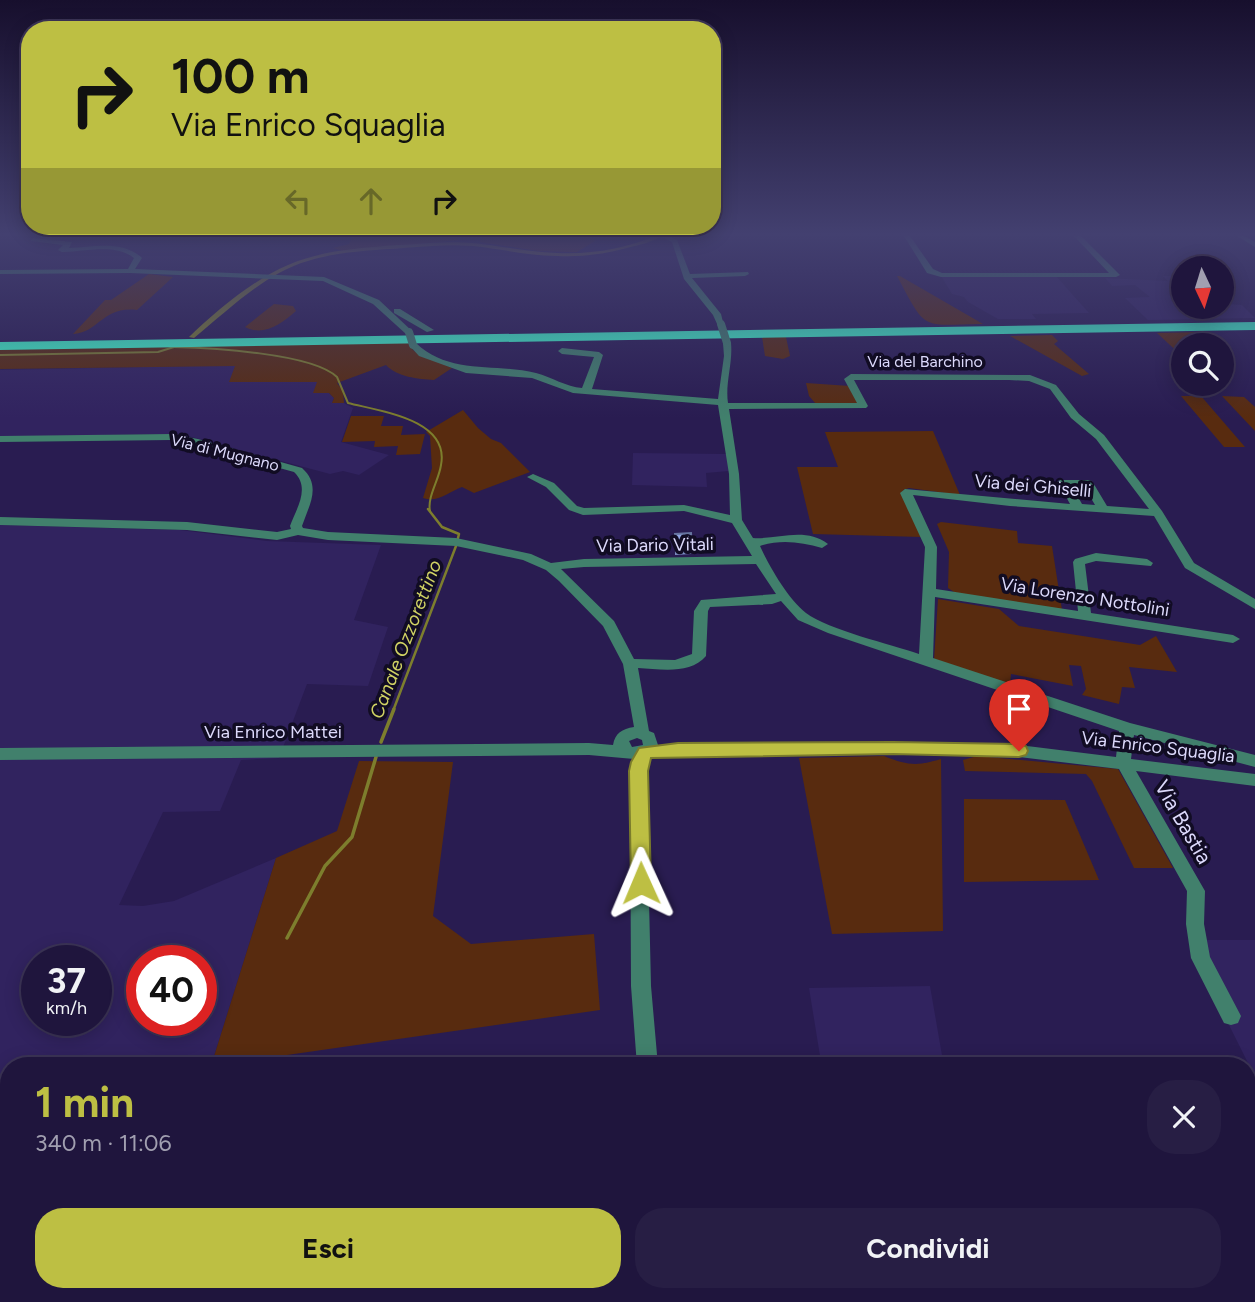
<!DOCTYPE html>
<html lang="it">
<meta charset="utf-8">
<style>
:root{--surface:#1f153d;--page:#271e44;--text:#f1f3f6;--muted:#a19fb0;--line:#3c3457;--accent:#bdbf43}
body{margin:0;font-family:Figtree,sans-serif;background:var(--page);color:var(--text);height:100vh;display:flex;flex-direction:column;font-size:26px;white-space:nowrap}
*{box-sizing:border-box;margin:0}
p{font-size:23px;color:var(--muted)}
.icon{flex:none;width:38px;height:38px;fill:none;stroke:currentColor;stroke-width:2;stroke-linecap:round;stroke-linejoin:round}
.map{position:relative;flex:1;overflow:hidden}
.details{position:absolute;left:0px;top:1057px;width:1256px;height:245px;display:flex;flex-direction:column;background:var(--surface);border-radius:28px 28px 0 0;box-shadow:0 4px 18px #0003,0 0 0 2px var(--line)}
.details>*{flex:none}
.top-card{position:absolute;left:21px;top:21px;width:700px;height:214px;border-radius:28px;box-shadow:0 4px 18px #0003,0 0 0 2px var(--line);background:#bdbf43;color:#111;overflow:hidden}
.needle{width:46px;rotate:176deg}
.fabs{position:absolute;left:1171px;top:256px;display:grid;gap:14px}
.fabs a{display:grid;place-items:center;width:63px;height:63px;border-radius:50%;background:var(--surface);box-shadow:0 4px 18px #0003,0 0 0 2px var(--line);font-size:35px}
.speed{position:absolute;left:21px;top:945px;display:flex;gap:14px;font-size:35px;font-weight:700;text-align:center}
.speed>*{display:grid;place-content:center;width:91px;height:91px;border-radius:50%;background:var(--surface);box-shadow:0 4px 18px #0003,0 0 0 2px var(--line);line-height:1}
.speed small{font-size:18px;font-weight:400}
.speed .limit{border:10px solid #d22;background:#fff;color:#111}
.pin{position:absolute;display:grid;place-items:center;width:60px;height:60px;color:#fff;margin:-72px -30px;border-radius:50% 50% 50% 0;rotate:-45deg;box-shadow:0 0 7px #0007}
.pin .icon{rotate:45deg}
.me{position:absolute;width:77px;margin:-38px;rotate:359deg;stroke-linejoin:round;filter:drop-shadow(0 0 5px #0008)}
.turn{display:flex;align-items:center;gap:24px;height:147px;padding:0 35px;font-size:32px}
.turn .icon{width:91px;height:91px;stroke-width:2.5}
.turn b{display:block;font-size:49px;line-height:60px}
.lanes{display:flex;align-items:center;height:66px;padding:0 35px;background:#0003;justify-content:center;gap:35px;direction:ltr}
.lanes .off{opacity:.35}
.round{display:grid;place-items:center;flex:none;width:74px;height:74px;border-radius:28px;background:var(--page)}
.head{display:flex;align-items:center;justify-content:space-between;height:119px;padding:0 35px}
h1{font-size:42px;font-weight:700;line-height:52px;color:var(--accent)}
.button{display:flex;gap:14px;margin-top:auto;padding:14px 35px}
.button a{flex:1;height:80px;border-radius:28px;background:var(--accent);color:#111;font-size:28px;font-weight:700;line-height:80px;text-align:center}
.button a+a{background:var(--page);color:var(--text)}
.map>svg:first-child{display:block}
</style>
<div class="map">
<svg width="1255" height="1302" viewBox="0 0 1255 1302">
<rect width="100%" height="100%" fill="#291c51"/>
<g fill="#31235f" fill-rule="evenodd">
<path d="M941 276H1056L1089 313 1032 314 1036 319H998L968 302 964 297 952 294Z"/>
<path d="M1163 276H1183V306H1222V299L1227 304 1242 305 1255 318 1148 320 1125 298 1150 297 1135 285 1112 286 1105 278 1168 281Z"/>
<path d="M236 365 230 382H318L314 393H329L334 398 332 403H344L353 408 341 442 389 455 359 475 343 471 330 474 188 436 153 434 0 437V370Z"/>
<path d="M633 453 727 454 729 471 706 473 707 487 632 485Z"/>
<path d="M0 525 180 530 267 541 381 545 354 620 388 627 368 686 307 684 279 758 241 760 220 811 163 812 119 905 143 906 174 901 276 858 211 1066H9V1100L0 1102ZM37 961H96V1020H37ZM142 961H201V1020H142Z"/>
<path d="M1201 940H1255V1178H1248V1066H798L1249 1065 1225 1017Z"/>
<path d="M930 986 943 1061 821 1062 809 988Z"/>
</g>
<g fill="#582b0f">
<path d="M346 236 455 237 460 240 343 251 333 248 349 244 352 238Z"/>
<path d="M482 236H590L595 241 577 252 538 251 480 242Z"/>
<path d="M149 274 173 277 137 310C102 306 99 333 73 334L105 300H111Z"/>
<path d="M897 276H900L983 324C920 325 927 332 897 276Z"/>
<path d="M274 304 293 306 296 311C282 323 264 337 245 327Z"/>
<path d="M1204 332 1218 345H1183V357L1157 333Z"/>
<path d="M1052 335 1058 341 1054 344 1089 374 1082 376 1010 336Z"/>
<path d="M762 337H786L790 356 783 359 765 356Z"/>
<path d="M408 342 414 351 452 368 434 380C418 379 397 377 386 365L337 383 343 391 344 403H332L334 398 329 393H313L317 382H229L235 366 0 369V349Z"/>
<path d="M806 383 850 386 859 404H816L809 396Z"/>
<path d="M1181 396H1201L1245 447H1224Z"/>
<path d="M1222 396 1244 397 1255 407V431Z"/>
<path d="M463 410 478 428 491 439 501 443 530 472 474 493 462 487C448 492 438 503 423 498L432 468 430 436 426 432Z"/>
<path d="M351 416H384L381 426H403L401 435 425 434 420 454 396 455 398 446 374 447 375 441 342 442Z"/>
<path d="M933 431 960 495 909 488 903 490 922 537 813 534 797 467H838L825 432Z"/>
<path d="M941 522 1017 531 1018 543 1052 546 1062 610 957 594 948 588 949 552 937 524Z"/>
<path d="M938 599 999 609 1019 626 1140 645 1156 636 1177 672 1129 667 1135 688 1122 687 1119 704 1082 695 1086 689 1081 666 1069 665 1073 686 1011 674 1010 685 934 660Z"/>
<path d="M884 756C909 766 917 766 941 759L943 931 832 934 799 758Z"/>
<path d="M977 756 1118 769 1173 868H1134L1092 781 1086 774 965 771 963 760Z"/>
<path d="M359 761 453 762 433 916 471 944 594 934 600 1010 211 1066 276 858 337 831Z"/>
<path d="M964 799 1065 800 1099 880 964 882Z"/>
</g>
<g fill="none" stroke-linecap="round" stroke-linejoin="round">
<g stroke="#7d7e2d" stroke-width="2">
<path d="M174 347C210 348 312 353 337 377L348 403C379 411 450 419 441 465 439 480 427 497 430 511"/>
<path d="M0 355 158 352 174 347"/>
</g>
<g stroke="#7d7e2d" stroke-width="2.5">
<path d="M428 509 442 527 459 534 458 538"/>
<path d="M393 711 456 546"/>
</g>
<g stroke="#7d7e2d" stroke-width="3.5">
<path d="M381 742 394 709"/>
<path d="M287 938 325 866 352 837 376 757"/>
</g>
<path fill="#7d7e2d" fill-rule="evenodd" d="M656 236H662C652 242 639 245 627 248 605 254 582 257 558 256 530 256 502 249 473 246 450 244 427 246 404 248 362 251 317 252 279 273 248 290 221 316 194 338L189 337C215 312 254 279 288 265 322 250 361 248 398 245 423 244 447 241 472 243 501 246 529 252 557 253 591 255 625 248 656 236Z"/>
<g fill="#41806c" fill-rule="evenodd">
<path d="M660 236H668L677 240 690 274 748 272 749 274 745 276 692 278 721 314 724 326H718L713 315 684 279 672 242Z"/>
<path d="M904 236H910L933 269 942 273H1109L1074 236H1081L1120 275 1116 277H941L927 273Z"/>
<path d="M1237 236H1244L1255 242V247Z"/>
<path d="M33 238 72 242 69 248C93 247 123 240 142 258L135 269 324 277 379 300 413 332 406 334 373 304 323 281 130 273 0 274V270L128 269 134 258C115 243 85 252 62 252L58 250 63 245 31 241Z"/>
<path d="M394 309H400L434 330 427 332 394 313Z"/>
<path d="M727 340 731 343C733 363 725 384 728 403H857L844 379 851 374 1030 375 1056 385 1079 414 1104 435 1162 511 1194 563 1255 599V609L1185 568 1154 516 1010 506 913 495 937 547 936 589 1078 611 1073 562 1075 559 1096 553 1147 559 1153 563 1151 566 1096 561 1085 564 1091 613 1233 635 1240 639 1233 643 935 597 933 658 1130 723 1255 755V767L1134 735 1131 759 1255 774V786L1136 771 1205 891 1204 924 1210 957 1241 1016 1238 1023 1231 1025 1224 1023 1191 958 1186 924 1187 891 1119 769 1019 757 893 754 678 755 650 757 646 771 651 986 658 1066H637L631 986 630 771 634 759 589 755 0 760V748L589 743 613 745C615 733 622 729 634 727L623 664 603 626 559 581 546 570 523 560 456 546 328 540 298 535 277 540 187 530 0 525V517L187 522 277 532 291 529 290 526C296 509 311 488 294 472L193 444 171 440 0 442V436L171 434 198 439 302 468C322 486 309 505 302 526L303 528 328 532 456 538 531 554 551 563 584 559 752 556 732 523 684 511 583 515 569 510 546 487 527 477 533 474 554 483 577 506 584 508 684 505 730 515 729 474 718 405 573 393 532 378 466 373 419 356 409 345 416 343C449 375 496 363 536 373 552 377 566 387 582 388L594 357 562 354 558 351 562 348 599 352 603 355 592 389 718 399 724 356 723 343ZM854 380H1009L1029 381 1050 389 1071 418 1096 439 1149 509 1107 506 1092 481 1088 480H1060L1058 482 1070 504 905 489 900 493 925 547 919 654C890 644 829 630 806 613 788 599 769 566 760 546 781 539 801 542 822 548L828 544C805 526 776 540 753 538L742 520 739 474 729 409 866 408 868 406ZM1072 486H1084L1095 505 1082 504ZM756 564 776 594 701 600 694 611 692 654 675 660 634 659 614 621 561 569 584 567ZM781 601 798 620 828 633 1119 731 1116 757 1019 745 893 742 658 745 654 733 649 731 638 668C660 669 690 675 706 656L708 611 710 607 772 604ZM637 738 642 740 643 745 632 747 629 741Z"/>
<path d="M1255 1217V1241L1248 1242V1218Z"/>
<path d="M573 1293H606L603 1302H569Z"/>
<path d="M638 1293H662L663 1302H637Z"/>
<path d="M978 1293H1005L1002 1302H974Z"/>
<path d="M1013 1293H1041L1045 1302H1016Z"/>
<path d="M1093 1293H1123L1120 1302H1089Z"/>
</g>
<path fill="#3ffdca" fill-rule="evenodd" d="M1255 322V330L0 350V342Z"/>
<g stroke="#9992bb" stroke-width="7">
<g id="rail">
<path d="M1248 1163 1255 1162"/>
<path d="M0 1170H9"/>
<path d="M1248 1192 1255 1191"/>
<path d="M1038 1302 1048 1293"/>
</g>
</g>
<use href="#rail" stroke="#110c23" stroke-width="4.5" stroke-dasharray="12" stroke-linecap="butt"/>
<g stroke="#41806c" stroke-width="8">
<path d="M721 324 727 343"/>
<path d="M409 332 413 345"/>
</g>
</g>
<path fill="#7d8fc3" d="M675 534 692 547 691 554 675 555Z"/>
<path fill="#91a6e3" stroke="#66749f" stroke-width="2" d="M691 533 692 547 675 548V534Z"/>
<linearGradient id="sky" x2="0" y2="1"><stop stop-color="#170f2d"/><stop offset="0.56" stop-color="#434070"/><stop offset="1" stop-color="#434070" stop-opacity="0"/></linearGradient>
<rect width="1255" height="418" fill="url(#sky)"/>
<path fill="#bdbf43" stroke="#7b7c2c" stroke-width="2" d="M893 742 1019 744 1026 746 1028 751 1026 755 1019 757 893 754 651 758 648 771 651 883 648 889 641 891 634 889 631 883 629 771 631 762 639 748 678 743Z"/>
<g text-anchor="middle" stroke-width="7" stroke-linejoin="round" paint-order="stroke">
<g font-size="16" fill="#dcd9fb" stroke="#110c23">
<text x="925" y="367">Via del Barchino</text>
<text transform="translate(225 452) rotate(14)" y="6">Via di Mugnano</text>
</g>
<g font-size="18" fill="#dcd9fb" stroke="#110c23">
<text transform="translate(1033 486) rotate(5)" y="6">Via dei Ghiselli</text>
<text transform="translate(655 545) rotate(-1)" y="6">Via Dario Vitali</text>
<text transform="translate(1085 597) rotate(9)" y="6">Via Lorenzo Nottolini</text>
<text x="273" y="738">Via Enrico Mattei</text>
<text transform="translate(1158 747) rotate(7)" y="6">Via Enrico Squaglia</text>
</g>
<g font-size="19" font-style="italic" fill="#d0d264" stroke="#110c23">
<text transform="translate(405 639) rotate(-69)" y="7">Canale Ozzorettino</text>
</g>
<g font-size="21" fill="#dcd9fb" stroke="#110c23">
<text transform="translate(1183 822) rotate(60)" y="7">Via Bastia</text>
</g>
</g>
</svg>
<div class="fabs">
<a><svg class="needle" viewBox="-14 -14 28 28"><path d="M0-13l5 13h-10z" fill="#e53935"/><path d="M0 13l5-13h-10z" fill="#a19fb0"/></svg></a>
<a><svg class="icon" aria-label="search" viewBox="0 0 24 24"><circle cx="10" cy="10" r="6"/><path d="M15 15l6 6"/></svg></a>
</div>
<div class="speed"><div>37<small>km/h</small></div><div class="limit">40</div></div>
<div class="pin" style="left:1019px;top:751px;background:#d93025"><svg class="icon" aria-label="arrive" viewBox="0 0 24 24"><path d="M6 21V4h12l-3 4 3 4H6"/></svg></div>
<svg class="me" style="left:641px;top:883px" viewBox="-20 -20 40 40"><path d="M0-17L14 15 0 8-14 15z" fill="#bdbf43" stroke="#fff" stroke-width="4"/></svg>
<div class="top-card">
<div class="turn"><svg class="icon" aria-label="right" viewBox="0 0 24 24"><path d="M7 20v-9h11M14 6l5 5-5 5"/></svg><div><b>100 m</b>Via Enrico Squaglia</div></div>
<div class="lanes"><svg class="icon off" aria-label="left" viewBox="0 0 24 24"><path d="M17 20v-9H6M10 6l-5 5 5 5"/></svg><svg class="icon off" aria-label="ahead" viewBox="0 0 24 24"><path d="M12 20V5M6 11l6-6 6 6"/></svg><svg class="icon" aria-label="right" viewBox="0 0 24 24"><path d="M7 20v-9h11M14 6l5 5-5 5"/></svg></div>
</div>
<section class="details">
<div class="head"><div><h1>1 min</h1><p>340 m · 11:06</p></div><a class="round"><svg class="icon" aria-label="close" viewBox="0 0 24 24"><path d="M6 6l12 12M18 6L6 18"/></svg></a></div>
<div class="button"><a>Esci</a><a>Condividi</a></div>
</section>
</div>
